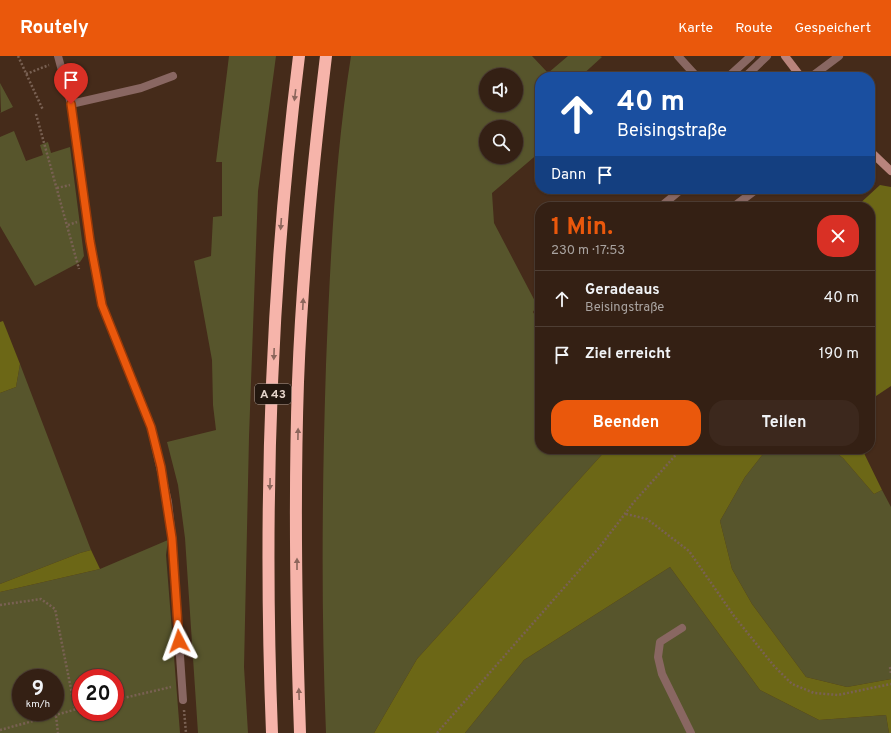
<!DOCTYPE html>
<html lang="de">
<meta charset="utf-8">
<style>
:root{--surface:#342014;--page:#3c281d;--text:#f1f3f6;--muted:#a9a3a0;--line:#4e3e34;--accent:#ea580c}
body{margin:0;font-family:Overpass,sans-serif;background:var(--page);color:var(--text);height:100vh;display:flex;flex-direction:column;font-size:15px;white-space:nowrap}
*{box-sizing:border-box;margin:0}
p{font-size:13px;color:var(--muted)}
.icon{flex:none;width:22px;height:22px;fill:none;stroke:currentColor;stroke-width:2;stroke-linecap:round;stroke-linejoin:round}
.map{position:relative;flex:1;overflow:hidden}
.drawer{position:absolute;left:535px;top:146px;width:340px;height:252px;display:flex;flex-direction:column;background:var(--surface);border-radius:16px;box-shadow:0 1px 3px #0004,0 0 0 1px var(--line)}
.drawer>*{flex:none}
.top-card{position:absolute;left:535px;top:16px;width:340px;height:122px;border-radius:16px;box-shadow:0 1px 3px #0004,0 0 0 1px var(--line);background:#1a4fa0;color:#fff;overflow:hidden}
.controls{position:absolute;left:479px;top:12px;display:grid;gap:8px}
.controls a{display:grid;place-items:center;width:44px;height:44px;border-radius:50%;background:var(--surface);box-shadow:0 1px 3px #0004,0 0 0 1px var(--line);font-size:20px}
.speed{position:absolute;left:12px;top:613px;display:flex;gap:8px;font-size:20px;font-weight:700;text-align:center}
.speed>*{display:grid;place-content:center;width:52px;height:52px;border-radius:50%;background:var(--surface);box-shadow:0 1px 3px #0004,0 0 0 1px var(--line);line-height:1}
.speed small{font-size:10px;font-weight:400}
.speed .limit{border:6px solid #d22;background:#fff;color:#111}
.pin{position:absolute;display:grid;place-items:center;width:34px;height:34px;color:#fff;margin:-41px -17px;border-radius:50% 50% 50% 0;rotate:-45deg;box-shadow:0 0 4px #0007}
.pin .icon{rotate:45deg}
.me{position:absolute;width:44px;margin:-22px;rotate:356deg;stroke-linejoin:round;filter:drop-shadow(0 0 3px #0008)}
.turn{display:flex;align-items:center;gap:14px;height:84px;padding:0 16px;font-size:18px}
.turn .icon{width:52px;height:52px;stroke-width:2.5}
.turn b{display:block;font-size:28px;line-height:34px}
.then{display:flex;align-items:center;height:38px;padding:0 16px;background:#0003;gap:8px;font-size:15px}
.round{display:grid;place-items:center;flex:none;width:42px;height:42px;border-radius:16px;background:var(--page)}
.overview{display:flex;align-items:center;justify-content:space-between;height:68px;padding:0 16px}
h1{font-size:24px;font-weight:700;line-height:30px;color:var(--accent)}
.button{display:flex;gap:8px;margin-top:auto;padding:8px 16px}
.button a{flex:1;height:46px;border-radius:16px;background:var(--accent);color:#fff;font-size:16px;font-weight:700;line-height:46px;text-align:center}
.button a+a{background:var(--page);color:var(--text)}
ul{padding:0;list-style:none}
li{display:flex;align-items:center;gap:12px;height:56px;padding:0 16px;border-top:1px solid var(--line)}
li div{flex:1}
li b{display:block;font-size:15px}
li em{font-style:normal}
header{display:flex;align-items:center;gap:24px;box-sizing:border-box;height:56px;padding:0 20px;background:var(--accent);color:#fff}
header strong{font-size:19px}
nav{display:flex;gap:22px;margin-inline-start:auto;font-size:14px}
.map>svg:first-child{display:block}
</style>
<header>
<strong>Routely</strong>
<nav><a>Karte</a><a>Route</a><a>Gespeichert</a></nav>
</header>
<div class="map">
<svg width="891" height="677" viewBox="0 0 891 677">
<rect width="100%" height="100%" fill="#452b1a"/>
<g fill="#57552c" fill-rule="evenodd">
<path d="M229 0H276L258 135 249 381 244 611 248 677H198L185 482 178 429 167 386 216 374 213 349 212 304 194 205 211 200 213 161 222 160V106H216Z"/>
<path d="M351 0H532L548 17 568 0H600L602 1 580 21H540V78L535 81 540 96 492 137 494 167 537 249 533 256 540 268V393H607L417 603 374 677H326C321 554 322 432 326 309 330 207 335 101 351 0ZM486 19H516V49H486ZM486 71H516V101H486Z"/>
<path d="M0 27 13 51 0 57 1 56Z"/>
<path d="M14 75 26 105 43 99 40 89 48 86 51 97 70 91 84 200 80 206 35 230 0 170V81Z"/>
<path d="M20 308 91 494 80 497 0 528V337L16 331Z"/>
<path d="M767 393H831L843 402 874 438 882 434 891 451V623L847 631 806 621 752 548 732 513 720 465 745 421Z"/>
<path d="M168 484 166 499 180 677H0V536L100 513ZM21 622H55V656H21ZM81 622H115V656H81Z"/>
<path d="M670 511 760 634 819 664 886 659 889 677H465L524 604Z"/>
</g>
<g fill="#6c6716">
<path d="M880 129 891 131V330L870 344V151H856Z"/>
<path d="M3 265 20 308 16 331 0 337V266Z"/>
<path d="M607 393H767L745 421 720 465 732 513 752 548 806 621 847 631 891 623V677H889L886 659 819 664 760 634 670 511 524 604 465 677H374L417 603Z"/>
<path d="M831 393H862L882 434 874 438 843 402Z"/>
<path d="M91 494 100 513 0 536V528L80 497Z"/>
</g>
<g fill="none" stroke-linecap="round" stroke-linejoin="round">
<g stroke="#796153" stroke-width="2.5" stroke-dasharray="2 2" stroke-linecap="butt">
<path d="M18 0 43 54"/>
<path d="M26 18 49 9"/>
<path d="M36 58 79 213"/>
<path d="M57 132 70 129"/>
<path d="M68 169 77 166"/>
<path d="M626 458 647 463 689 495 734 560 774 610 792 628 814 637 838 639 891 628"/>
<path d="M0 549 41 543 55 553 75 653"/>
<path d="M890 611 891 618"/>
<path d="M115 644 171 631"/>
<path d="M184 654 186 677"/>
<path d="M56 660 58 677"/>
<path d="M0 674 81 652"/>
<path d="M437 677 598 493 634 446 681 393"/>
</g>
<g stroke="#896762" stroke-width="8">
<path d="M678 0 697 21"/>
<path d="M728 21 751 0"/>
<path d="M745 21 767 0"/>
<path d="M660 151 682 133"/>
<path d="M733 151 757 133"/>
<path d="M172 482 183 644"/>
<path d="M682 572 660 586 658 601 662 618 691 677"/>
</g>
<g stroke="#896762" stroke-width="8">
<path d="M58 0 71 48 90 185 102 249 151 371 168 446 172 482"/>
<path d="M811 21 839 0"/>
<path d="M71 48 141 32 173 20"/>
</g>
<g stroke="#b9847c" stroke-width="8">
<path d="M785 0 801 21"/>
<path d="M870 95 891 115"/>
</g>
<g stroke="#f6b4aa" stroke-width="12">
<path d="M272 677C263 451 271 224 299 0"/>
<path d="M300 677C296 560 294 443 298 326 302 217 313 108 326 0"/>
</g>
</g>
<defs><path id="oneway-solid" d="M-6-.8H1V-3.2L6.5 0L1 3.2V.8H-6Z"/></defs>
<g fill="#8c665c">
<use href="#oneway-solid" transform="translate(295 39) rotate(97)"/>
<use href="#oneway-solid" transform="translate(281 168) rotate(94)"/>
<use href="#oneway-solid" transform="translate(303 248) rotate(-87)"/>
<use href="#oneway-solid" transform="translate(274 298) rotate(92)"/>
<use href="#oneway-solid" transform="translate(298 378) rotate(-89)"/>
<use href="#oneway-solid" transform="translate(270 428) rotate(91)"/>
<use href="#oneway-solid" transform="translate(297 508) rotate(-90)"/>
<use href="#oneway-solid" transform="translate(299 638) rotate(-92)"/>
</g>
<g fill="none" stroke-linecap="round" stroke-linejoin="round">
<g stroke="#983908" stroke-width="10">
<path id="route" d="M71 48 90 185 102 249 151 371 161 411 172 482 179 585"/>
</g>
<use href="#route" stroke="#ea580c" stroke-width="7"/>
</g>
<g text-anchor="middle" stroke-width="4" stroke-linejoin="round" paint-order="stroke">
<rect fill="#23170f" stroke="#ab9b92" stroke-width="1" x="255" y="328" width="36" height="20" rx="3"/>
<g font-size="12" font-weight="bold" fill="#e5d4ca">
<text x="273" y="342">A 43</text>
</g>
</g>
</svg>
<div class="controls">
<a><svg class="icon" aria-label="sound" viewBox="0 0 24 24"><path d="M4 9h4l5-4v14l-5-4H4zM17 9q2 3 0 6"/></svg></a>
<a><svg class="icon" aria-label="search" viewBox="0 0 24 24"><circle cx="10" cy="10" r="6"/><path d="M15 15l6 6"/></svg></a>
</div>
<div class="speed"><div>9<small>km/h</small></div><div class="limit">20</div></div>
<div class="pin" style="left:71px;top:48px;background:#d93025"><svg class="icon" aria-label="arrive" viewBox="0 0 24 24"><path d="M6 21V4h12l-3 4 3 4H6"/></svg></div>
<svg class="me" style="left:179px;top:585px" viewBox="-20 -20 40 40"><path d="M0-17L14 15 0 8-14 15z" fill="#ea580c" stroke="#fff" stroke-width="4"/></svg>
<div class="top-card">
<div class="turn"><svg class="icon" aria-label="ahead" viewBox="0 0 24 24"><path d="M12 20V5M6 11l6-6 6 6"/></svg><div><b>40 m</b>Beisingstraße</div></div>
<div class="then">Dann<svg class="icon" aria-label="arrive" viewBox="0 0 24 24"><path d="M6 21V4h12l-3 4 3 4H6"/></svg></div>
</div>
<section class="drawer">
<div class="overview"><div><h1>1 Min.</h1><p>230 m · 17:53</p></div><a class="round" style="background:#d93025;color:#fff"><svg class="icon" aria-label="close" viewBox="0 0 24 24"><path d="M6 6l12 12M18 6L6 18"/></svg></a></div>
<ul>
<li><svg class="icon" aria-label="ahead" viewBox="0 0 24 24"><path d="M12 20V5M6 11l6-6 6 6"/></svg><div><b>Geradeaus</b><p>Beisingstraße</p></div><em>40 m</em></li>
<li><svg class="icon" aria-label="arrive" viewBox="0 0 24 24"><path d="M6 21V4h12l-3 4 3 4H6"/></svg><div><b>Ziel erreicht</b></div><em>190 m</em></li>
</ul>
<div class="button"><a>Beenden</a><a>Teilen</a></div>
</section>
</div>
